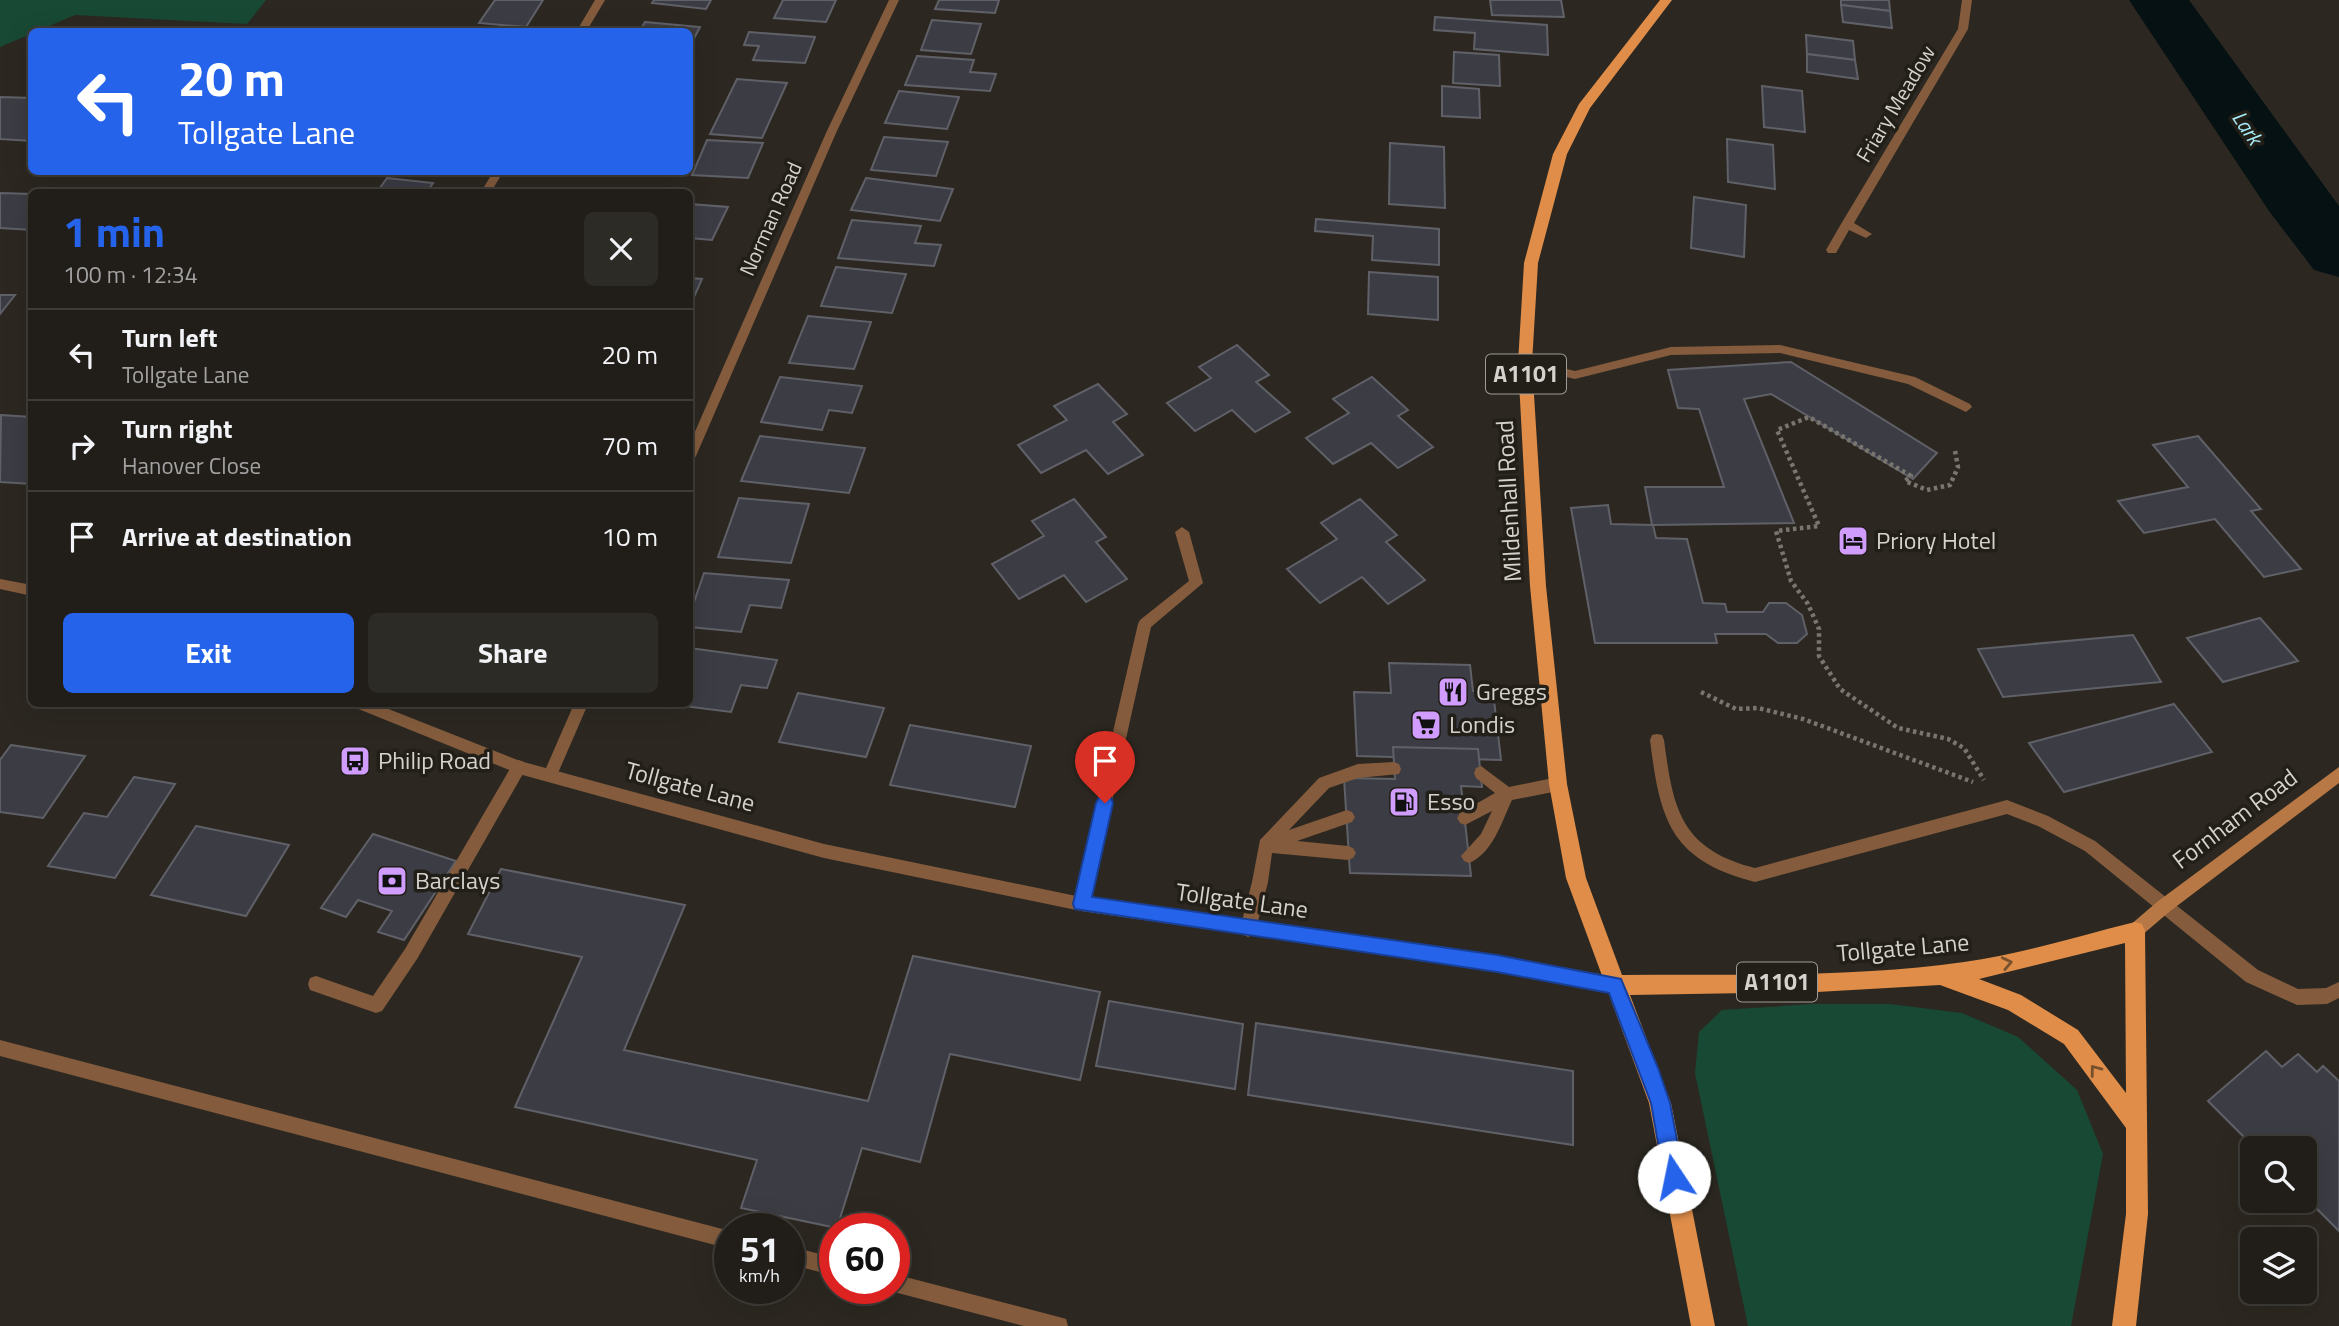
<!DOCTYPE html>
<meta charset="utf-8">
<style>
:root{--surface:#211e19;--page:#2d2b26;--text:#f1f3f6;--muted:#a2a2a2;--line:#3e3c38;--accent:#2563eb}
body{margin:0;font-family:"Titillium Web",sans-serif;background:var(--page);color:var(--text);height:100vh;display:flex;flex-direction:column;font-size:26px;white-space:nowrap}
*{box-sizing:border-box;margin:0}
p{font-size:23px;color:var(--muted)}
.icon{flex:none;width:38px;height:38px;fill:none;stroke:currentColor;stroke-width:2;stroke-linecap:round;stroke-linejoin:round}
.map{position:relative;flex:1;overflow:hidden}
.sheet{position:absolute;left:28px;top:189px;width:665px;height:518px;display:flex;flex-direction:column;background:var(--surface);border-radius:10px;box-shadow:0 7px 28px #0002,0 0 0 2px var(--line)}
.sheet>*{flex:none}
.guide{position:absolute;left:28px;top:28px;width:665px;height:147px;border-radius:10px;box-shadow:0 7px 28px #0002,0 0 0 2px var(--line);background:#2563eb;color:#fff;overflow:hidden}
.controls{position:absolute;left:2240px;top:1136px;display:grid;gap:14px}
.controls a{display:grid;place-items:center;width:77px;height:77px;border-radius:10px;background:var(--surface);box-shadow:0 7px 28px #0002,0 0 0 2px var(--line);font-size:35px}
.speed{position:absolute;left:714px;top:1213px;display:flex;gap:14px;font-size:35px;font-weight:700;text-align:center}
.speed>*{display:grid;place-content:center;width:91px;height:91px;border-radius:50%;background:var(--surface);box-shadow:0 7px 28px #0002,0 0 0 2px var(--line);line-height:1}
.speed small{font-size:18px;font-weight:400}
.speed .limit{border:10px solid #d22;background:#fff;color:#111}
.pin{position:absolute;display:grid;place-items:center;width:60px;height:60px;color:#fff;margin:-72px -30px;border-radius:50% 50% 50% 0;rotate:-45deg;box-shadow:0 0 7px #0007}
.pin .icon{rotate:45deg}
.me{position:absolute;width:77px;margin:-38px;rotate:349deg;stroke-linejoin:round;filter:drop-shadow(0 0 5px #0008)}
.turn{display:flex;align-items:center;gap:24px;height:147px;padding:0 35px;font-size:32px}
.turn .icon{width:91px;height:91px;stroke-width:2.5}
.turn b{display:block;font-size:49px;line-height:60px}
.round{display:grid;place-items:center;flex:none;width:74px;height:74px;border-radius:10px;background:var(--page)}
.head{display:flex;align-items:center;justify-content:space-between;height:119px;padding:0 35px}
h1{font-size:42px;font-weight:700;line-height:52px;color:var(--accent)}
.cta{display:flex;gap:14px;margin-top:auto;padding:14px 35px}
.cta a{flex:1;height:80px;border-radius:10px;background:var(--accent);color:#fff;font-size:28px;font-weight:700;line-height:80px;text-align:center}
.cta a+a{background:var(--page);color:var(--text)}
ul{padding:0;list-style:none}
li{display:flex;align-items:center;gap:21px;height:91px;padding:0 35px;border-top:2px solid var(--line)}
li div{flex:1}
li b{display:block;font-size:26px}
li em{font-style:normal}
.map>svg:first-child{display:block}
</style>
<div class="map">
<svg width="2339" height="1326" viewBox="0 0 2339 1326">
<rect width="100%" height="100%" fill="#2c2821"/>
<g fill="#184934">
<path d="M0 0H266L247 24 75 15 0 47Z"/>
<path d="M1813 1004H1890L1962 1013 2018 1037 2077 1090 2103 1154 2071 1326H1748L1695 1073 1699 1032 1722 1010Z"/>
</g>
<g fill="none" stroke-linecap="round" stroke-linejoin="round">
<path fill="#051113" fill-rule="evenodd" d="M2129 0H2189L2339 206V277L2314 270 2269 211Z"/>
</g>
<g fill="#3c3c44" stroke="#606068" stroke-width="2">
<path d="M495 0H543L526 27 479 23Z"/>
<path d="M654 0H711L706 9 652 3Z"/>
<path d="M783 0H836L826 22 774 18Z"/>
<path d="M939 0H999L995 13 935 9Z"/>
<path d="M1490 0H1561L1564 17 1492 15Z"/>
<path d="M1841 0H1889L1890 11 1841 5Z"/>
<path d="M1841 5 1890 11 1892 28 1843 22Z"/>
<path d="M1435 17 1547 25 1548 55 1474 49 1475 33 1434 30Z"/>
<path d="M932 20 981 24 971 54 921 50Z"/>
<path d="M645 22 700 27 690 46V32H639Z"/>
<path d="M749 32 815 37 805 63 753 60 759 46 744 45Z"/>
<path d="M1806 35 1853 41 1855 60 1807 54Z"/>
<path d="M1454 52 1499 55 1500 86 1453 83Z"/>
<path d="M1807 54 1855 60 1858 79 1807 72Z"/>
<path d="M917 56 974 60 970 72 996 74 990 91 905 85Z"/>
<path d="M737 79 787 83 762 138 710 134Z"/>
<path d="M1442 86 1479 89 1480 118 1442 116Z"/>
<path d="M1762 86 1802 91 1805 132 1764 127Z"/>
<path d="M899 91 959 97 947 129 885 123Z"/>
<path d="M0 97 32 98V141L0 139Z"/>
<path d="M884 137 948 142 936 176 871 170Z"/>
<path d="M1727 139 1773 145 1775 189 1728 182Z"/>
<path d="M707 140 763 143 748 178 692 175Z"/>
<path d="M1390 143 1444 147 1445 208 1389 204Z"/>
<path d="M387 178 433 183 427 192H377Z"/>
<path d="M866 178 953 189 940 221 851 210Z"/>
<path d="M0 193 32 194V230L0 228Z"/>
<path d="M1694 197 1746 205 1744 257 1691 248Z"/>
<path d="M690 204 728 207 712 240 690 238Z"/>
<path d="M1316 219 1439 229V265L1372 260 1373 236 1315 231Z"/>
<path d="M852 220 921 226 915 243 941 245 934 266 838 258Z"/>
<path d="M836 267 906 274 892 313 821 306Z"/>
<path d="M1369 272 1438 277V320L1368 314Z"/>
<path d="M690 278 702 279 690 306Z"/>
<path d="M0 295H15L0 314Z"/>
<path d="M808 316 871 322 854 369 789 363Z"/>
<path d="M1237 345 1269 375 1256 382 1290 412 1255 432 1232 410 1195 431 1167 403 1211 378 1199 367Z"/>
<path d="M1791 362 1937 453 1913 479 1771 394 1744 399 1794 523 1652 525 1645 487H1724L1699 409 1678 408 1668 370Z"/>
<path d="M780 377 862 386 852 413 829 410 822 430 761 422Z"/>
<path d="M1372 377 1408 410 1398 416 1433 447 1398 468 1371 443 1333 464 1306 438 1349 413 1333 399Z"/>
<path d="M1098 384 1127 414 1113 422 1143 455 1108 474 1086 450 1041 473 1018 445 1067 420 1054 406Z"/>
<path d="M1 415 32 417V484L0 482Z"/>
<path d="M760 436 865 448 849 493 741 481Z"/>
<path d="M2198 436 2261 509 2251 511 2301 569 2264 577 2215 519 2144 533 2118 501 2188 487 2153 445Z"/>
<path d="M739 498 809 504 791 563 718 557Z"/>
<path d="M1074 499 1106 537 1096 542 1127 579 1086 602 1064 575 1019 599 992 564 1044 536 1032 521Z"/>
<path d="M1360 499 1397 535 1386 542 1425 580 1388 604 1362 577 1320 603 1287 569 1337 539 1321 523Z"/>
<path d="M1608 505 1611 524 1653 525 1656 538 1687 539 1703 603 1725 604 1727 612H1763L1769 603H1786L1802 615 1807 634 1797 643H1778L1766 634H1715L1717 643H1595L1571 508Z"/>
<path d="M704 573 789 580 781 608 750 605 741 632 690 627V614Z"/>
<path d="M2260 618 2298 661 2223 682 2187 638Z"/>
<path d="M2133 635 2161 682 2003 697 1978 649Z"/>
<path d="M690 648 777 660 767 688 741 685 731 712 668 704H690Z"/>
<path d="M1389 663 1470 665 1473 691 1493 692 1501 760 1357 756 1354 692 1391 693Z"/>
<path d="M798 693 884 708 866 757 779 742Z"/>
<path d="M2174 704 2212 752 2064 792 2029 743Z"/>
<path d="M910 725 1031 746 1015 807 890 785Z"/>
<path d="M11 745 85 756 43 818 0 812V760Z"/>
<path d="M1393 747 1478 749 1482 787 1461 786 1471 876 1350 873 1344 778 1395 779Z"/>
<path d="M134 777 175 784 115 878 48 866 84 813 107 817Z"/>
<path d="M196 826 289 845 246 916 151 895Z"/>
<path d="M373 834 456 861 404 940 378 932 392 911 358 900 346 917 321 908Z"/>
<path d="M501 869 685 905 624 1050 868 1101 913 956 1100 992 1080 1080 950 1054 920 1162 862 1148 837 1228 741 1208 757 1160 515 1107 582 957 468 934Z"/>
<path d="M1109 1001 1243 1024 1235 1089 1096 1066Z"/>
<path d="M1256 1023 1573 1071V1145L1248 1095Z"/>
<path d="M2266 1051 2282 1067 2298 1054 2317 1072 2323 1066 2339 1081V1231L2305 1197V1148H2255L2208 1101Z"/>
</g>
<g fill="none" stroke-linecap="round" stroke-linejoin="round">
<g stroke="#797670" stroke-width="4.5" stroke-dasharray="3.5 3.5" stroke-linecap="butt">
<path d="M1955 451 1958 467 1950 485 1927 490 1905 481 1911 476 1809 417 1777 430 1819 526 1776 531 1791 581 1808 604 1819 629V656L1840 689 1898 728 1948 739 1964 748 1984 780"/>
<path d="M1701 692 1736 709 1758 708 1803 719 1973 782"/>
</g>
<g fill="#845c3d" fill-rule="evenodd">
<path d="M1780 345 1915 377 1970 404 1972 407 1966 412 1908 384 1780 353 1671 355 1575 379 1525 367 1519 363 1525 359 1575 371 1671 347Z"/>
<path d="M1657 734 1662 735 1664 740C1673 808 1680 849 1755 868L2007 800 2048 816 2095 841 2258 970 2298 989 2326 988 2339 982V998L2327 1004 2297 1005 2246 982 2085 851 2038 826 2007 814 1755 882C1670 860 1660 820 1650 740L1652 735Z"/>
<path d="M519 760 524 762 526 767 524 772 417 959 382 1011 376 1013 310 990 308 984 310 978 316 976 373 996 405 949 514 762Z"/>
<path d="M1394 762 1399 764 1401 769 1399 774 1358 778 1329 788 1289 830 1347 810 1352 812 1355 817 1352 822 1297 841 1348 846 1353 848 1356 853 1353 858 1348 860 1272 853 1268 882 1256 929 1254 934 1248 937 1242 934 1240 929 1252 882 1260 840 1319 778 1358 764Z"/>
<path d="M1481 766 1509 787 1558 777 1563 779 1565 784 1563 789 1558 791 1512 800C1502 821 1493 853 1469 863L1464 861 1461 856 1481 834 1492 811 1465 825 1460 823 1457 818 1460 813 1495 793 1476 778 1474 773 1476 768Z"/>
<path d="M0 1040 730 1231V1249L0 1056Z"/>
<path d="M789 1246 835 1258V1276L789 1264Z"/>
<path d="M894 1274 1059 1317 1066 1319 1068 1326H1024L894 1292 887 1288H894Z"/>
</g>
<g fill="#845c3d" fill-rule="evenodd">
<path d="M595 0H605L586 32H576Z"/>
<path d="M889 0H899L836 133 696 456 694 459 690 461V443L826 133Z"/>
<path d="M1962 0H1972L1968 29 1854 223 1872 234 1866 238 1849 230 1836 253H1828L1826 250 1841 224 1958 29Z"/>
<path d="M493 172H503L491 192H481Z"/>
<path d="M1182 527 1189 532 1203 583 1151 627 1089 904 1087 909 1081 911 1075 909 1073 904 1138 624 1140 620 1189 581 1175 532Z"/>
<path d="M574 704H588L555 780 550 782 545 780 543 775Z"/>
</g>
<g fill="#845c3d" fill-rule="evenodd">
<path d="M0 579 32 585V596L0 589Z"/>
<path d="M354 704H376L520 761 824 844 1081 897 1497 955 1615 977 1621 979 1623 985 1621 991 1615 993 1497 971 1081 911 824 858 519 774 356 708Z"/>
</g>
<path fill="#b77845" fill-rule="evenodd" d="M2339 767V783L2169 912 2141 936 2135 939 2129 936 2127 931 2129 926 2157 902Z"/>
<path fill="#df8d49" fill-rule="evenodd" d="M1660 0H1672L1590 108 1567 154 1538 263 1532 363 1546 586 1567 784 1586 878 1622 975C1735 974 1852 978 1964 962 2022 954 2078 936 2135 922L2142 924 2145 931 2148 1214 2136 1326H2112L2126 1214V1128L2064 1044 2008 1010 1940 985 1817 992 1630 995 1671 1103 1715 1326H1691L1649 1103 1566 878 1549 784 1530 586 1518 363 1524 263 1553 154 1579 104ZM2125 943 2126 1093 2078 1030 2021 995 1979 979Z"/>
</g>
<defs><path id="oneway-chevron" d="M-2-3.5L2.5 0L-2 3.5" fill="none" stroke-width="1.6" stroke-linecap="round" stroke-linejoin="round" transform="scale(1.75)"/></defs>
<g stroke="#77502e">
<use href="#oneway-chevron" transform="translate(2007 963) rotate(-12)"/>
<use href="#oneway-chevron" transform="translate(2095 1070) rotate(-127)"/>
</g>
<path fill="#2563eb" stroke="#184099" stroke-width="2" d="M1105 795 1111 797 1113 803 1092 897 1497 955 1621 979 1658 1068 1670 1103 1684 1177 1681 1184 1674 1187 1667 1184 1664 1177 1651 1103 1609 993 1497 972 1075 909 1073 904 1096 803 1099 797Z"/>
<defs>
<g id="hotel-square" transform="scale(1.575)"><rect x="-9" y="-9" width="18" height="18" rx="4" fill="#d09dff" stroke="#221f18"/><path d="M-6-4.5h1.5V1H6V5H4.5V3h-9V5H-6ZM-4 0a1.8 1.8 0 1 1 3.6 0ZM.5 0V-2.5h3Q6-2.5 6 0Z" fill="#111"/></g>
<g id="restaurant-square" transform="scale(1.575)"><rect x="-9" y="-9" width="18" height="18" rx="4" fill="#d09dff" stroke="#221f18"/><path d="M-5-6h1v4h1v-4h1v4h1v-4h1v5L-1.5 .5V6h-2V.5L-5-1ZM5-6V6H3V1.5H1.5Q1.5-4 5-6Z" fill="#111"/></g>
<g id="supermarket-square" transform="scale(1.575)"><rect x="-9" y="-9" width="18" height="18" rx="4" fill="#d09dff" stroke="#221f18"/><path d="M-6-5.5h2.5l.6 2H6L4.5 2H-2.5L-4.4-4H-6ZM-1.5 3.2a1.3 1.3 0 1 0 .1 0ZM3 3.2a1.3 1.3 0 1 0 .1 0Z" fill="#111"/></g>
<g id="bus-square" transform="scale(1.575)"><rect x="-9" y="-9" width="18" height="18" rx="4" fill="#d09dff" stroke="#221f18"/><path d="M-5-6H5V4H4V6H2V4H-2V6H-4V4H-5ZM-3.5-4V0h7V-4ZM-3.5 1.2v1.5H-2V1.2ZM2 1.2v1.5H3.5V1.2Z" fill="#111"/></g>
<g id="fuel-square" transform="scale(1.575)"><rect x="-9" y="-9" width="18" height="18" rx="4" fill="#d09dff" stroke="#221f18"/><path d="M-5.5-6h7V0h2V4h1.3V-2.5L3-4.5l.8-.8L6-3V5H2.5V1h-1V6h-7ZM-4.2-4.7v3.2H.2V-4.7Z" fill="#111"/></g>
<g id="bank-square" transform="scale(1.575)"><rect x="-9" y="-9" width="18" height="18" rx="4" fill="#d09dff" stroke="#221f18"/><path d="M-6-4H6V4H-6ZM0-2.3a2.3 2.3 0 1 0 0 4.6a2.3 2.3 0 1 0 0-4.6Z" fill="#111"/></g>
</defs>
<g fill-rule="evenodd">
<use href="#hotel-square" x="1853" y="541"/>
<use href="#restaurant-square" x="1453" y="692"/>
<use href="#supermarket-square" x="1426" y="725"/>
<use href="#bus-square" x="355" y="761"/>
<use href="#fuel-square" x="1404" y="802"/>
<use href="#bank-square" x="392" y="881"/>
</g>
<g text-anchor="middle" stroke-width="7" stroke-linejoin="round" paint-order="stroke">
<g font-size="21" fill="#d5d2ce" stroke="#221f18">
<text transform="translate(1896 104) rotate(-59)" y="7">Friary Meadow</text>
<text transform="translate(771 219) rotate(-66)" y="7">Norman Road</text>
</g>
<g font-size="21" font-style="italic" fill="#a5eefa" stroke="#221f18">
<text transform="translate(2247 128) rotate(56)" y="7">Lark</text>
</g>
<g fill="#221f18" stroke="#9f9c97" stroke-width="2">
<rect x="1486" y="354.5" width="80" height="39" rx="5"/>
<rect x="1737" y="962.5" width="80" height="39" rx="5"/>
</g>
<g font-size="23" font-weight="bold" fill="#d5d2ce">
<text x="1526" y="382">A1101</text>
<text x="1777" y="990">A1101</text>
</g>
<g font-size="24" fill="#d5d2ce" stroke="#221f18">
<text transform="translate(1509 501) rotate(-93)" y="8">Mildenhall Road</text>
<text transform="translate(690 787) rotate(15)" y="8">Tollgate Lane</text>
<text transform="translate(2235 819) rotate(-37)" y="8">Fornham Road</text>
<text transform="translate(1242 901) rotate(8)" y="8">Tollgate Lane</text>
<text transform="translate(1903 948) rotate(-5)" y="8">Tollgate Lane</text>
</g>
<g font-size="24" fill="#d5d2ce" stroke="#221f18" text-anchor="start">
<text x="1876" y="549">Priory Hotel</text>
<text x="1476" y="700">Greggs</text>
<text x="1449" y="733">Londis</text>
<text x="378" y="769">Philip Road</text>
<text x="1427" y="810">Esso</text>
<text x="415" y="889">Barclays</text>
</g>
</g>
</svg>
<div class="controls">
<a><svg class="icon" aria-label="search" viewBox="0 0 24 24"><circle cx="10" cy="10" r="6"/><path d="M15 15l6 6"/></svg></a>
<a><svg class="icon" aria-label="layers" viewBox="0 0 24 24"><path d="M12 4l9 5-9 5-9-5zM3 14l9 5 9-5"/></svg></a>
</div>
<div class="speed"><div>51<small>km/h</small></div><div class="limit">60</div></div>
<div class="pin" style="left:1105px;top:803px;background:#d93025"><svg class="icon" aria-label="arrive" viewBox="0 0 24 24"><path d="M6 21V4h12l-3 4 3 4H6"/></svg></div>
<svg class="me" style="left:1674px;top:1177px" viewBox="-20 -20 40 40"><circle r="19" fill="#fff"/><path d="M0-13L10 11 0 6-10 11z" fill="#2563eb"/></svg>
<div class="guide">
<div class="turn"><svg class="icon" aria-label="left" viewBox="0 0 24 24"><path d="M17 20v-9H6M10 6l-5 5 5 5"/></svg><div><b>20 m</b>Tollgate Lane</div></div>
</div>
<section class="sheet">
<div class="head"><div><h1>1 min</h1><p>100 m · 12:34</p></div><a class="round"><svg class="icon" aria-label="close" viewBox="0 0 24 24"><path d="M6 6l12 12M18 6L6 18"/></svg></a></div>
<ul>
<li><svg class="icon" aria-label="left" viewBox="0 0 24 24"><path d="M17 20v-9H6M10 6l-5 5 5 5"/></svg><div><b>Turn left</b><p>Tollgate Lane</p></div><em>20 m</em></li>
<li><svg class="icon" aria-label="right" viewBox="0 0 24 24"><path d="M7 20v-9h11M14 6l5 5-5 5"/></svg><div><b>Turn right</b><p>Hanover Close</p></div><em>70 m</em></li>
<li><svg class="icon" aria-label="arrive" viewBox="0 0 24 24"><path d="M6 21V4h12l-3 4 3 4H6"/></svg><div><b>Arrive at destination</b></div><em>10 m</em></li>
</ul>
<div class="cta"><a>Exit</a><a>Share</a></div>
</section>
</div>
